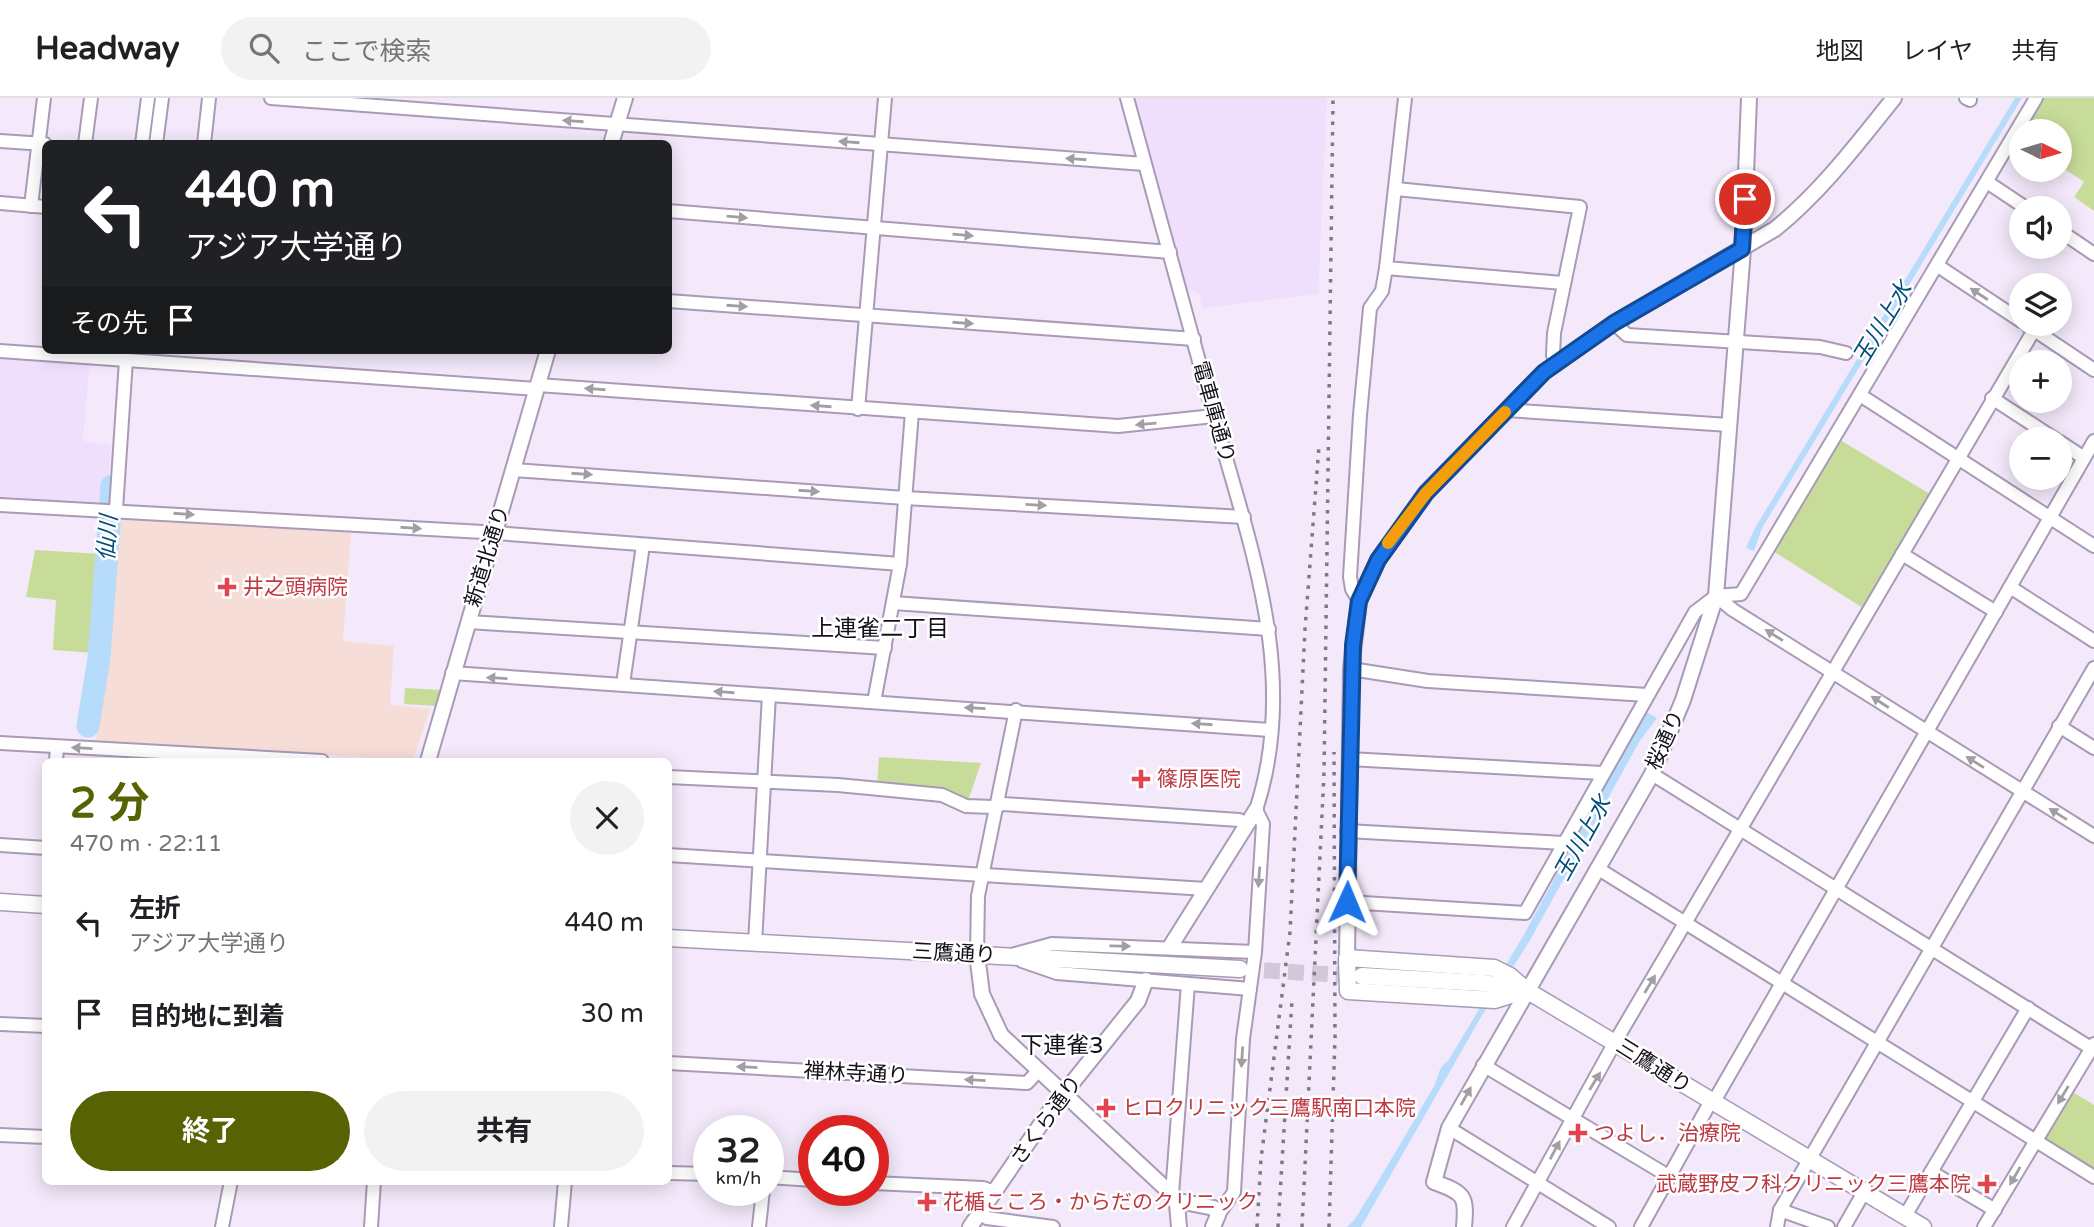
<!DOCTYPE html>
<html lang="ja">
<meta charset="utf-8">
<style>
:root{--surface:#fff;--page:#f2f2f2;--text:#202124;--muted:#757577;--line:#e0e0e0;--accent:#576303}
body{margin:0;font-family:"Varela Round","Noto Sans JP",sans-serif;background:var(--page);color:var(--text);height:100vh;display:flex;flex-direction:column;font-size:26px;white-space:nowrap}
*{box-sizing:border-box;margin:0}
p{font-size:23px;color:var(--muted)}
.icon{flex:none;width:38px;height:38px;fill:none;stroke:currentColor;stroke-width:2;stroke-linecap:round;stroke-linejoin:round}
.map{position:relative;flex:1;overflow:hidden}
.details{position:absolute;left:42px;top:660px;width:630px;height:427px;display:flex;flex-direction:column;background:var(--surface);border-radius:10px;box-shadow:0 4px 18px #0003}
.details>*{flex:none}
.guide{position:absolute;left:42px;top:42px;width:630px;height:214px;border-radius:10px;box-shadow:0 4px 18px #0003;background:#202124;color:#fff;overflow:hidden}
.needle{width:46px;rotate:95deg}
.controls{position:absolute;left:2009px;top:21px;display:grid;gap:14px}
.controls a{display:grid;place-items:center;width:63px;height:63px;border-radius:50%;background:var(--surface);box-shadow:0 4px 18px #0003;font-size:35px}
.speed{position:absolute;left:693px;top:1017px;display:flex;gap:14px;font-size:35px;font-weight:700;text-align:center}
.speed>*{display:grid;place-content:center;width:91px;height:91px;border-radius:50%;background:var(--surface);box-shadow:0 4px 18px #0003;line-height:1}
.speed small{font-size:18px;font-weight:400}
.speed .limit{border:10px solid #d22;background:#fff;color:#111}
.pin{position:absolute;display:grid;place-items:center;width:60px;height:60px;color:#fff;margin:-30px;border:4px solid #fff;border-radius:50%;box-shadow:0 2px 7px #0007}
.me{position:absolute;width:77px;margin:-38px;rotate:1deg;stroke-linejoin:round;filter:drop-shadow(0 0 5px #0008)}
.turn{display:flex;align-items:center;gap:24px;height:147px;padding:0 28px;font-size:32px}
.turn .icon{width:91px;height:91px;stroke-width:2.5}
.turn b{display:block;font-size:49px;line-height:60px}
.then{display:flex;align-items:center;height:66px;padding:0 28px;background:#0003;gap:14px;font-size:26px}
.round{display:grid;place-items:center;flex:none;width:74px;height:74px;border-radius:37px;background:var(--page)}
.headline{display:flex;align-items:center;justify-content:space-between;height:119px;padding:0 28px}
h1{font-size:42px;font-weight:700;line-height:52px;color:var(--accent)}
.cta{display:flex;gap:14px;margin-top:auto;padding:14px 28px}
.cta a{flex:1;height:80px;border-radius:42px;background:var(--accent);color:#fff;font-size:28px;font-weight:700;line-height:80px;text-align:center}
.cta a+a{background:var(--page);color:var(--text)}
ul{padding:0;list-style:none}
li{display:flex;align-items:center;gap:21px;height:91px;padding:0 28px}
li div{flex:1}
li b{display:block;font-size:26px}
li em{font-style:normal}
header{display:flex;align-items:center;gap:42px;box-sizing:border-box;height:98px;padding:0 35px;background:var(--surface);border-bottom:2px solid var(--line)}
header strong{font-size:33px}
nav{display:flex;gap:38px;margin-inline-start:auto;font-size:24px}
.search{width:490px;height:63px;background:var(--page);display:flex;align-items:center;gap:18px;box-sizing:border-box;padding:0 24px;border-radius:38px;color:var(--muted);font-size:26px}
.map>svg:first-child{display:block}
</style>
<header>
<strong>Headway</strong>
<div class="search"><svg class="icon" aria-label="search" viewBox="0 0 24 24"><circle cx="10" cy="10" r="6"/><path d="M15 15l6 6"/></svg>ここで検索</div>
<nav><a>地図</a><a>レイヤ</a><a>共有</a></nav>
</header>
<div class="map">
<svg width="2094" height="1129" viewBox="0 0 2094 1129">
<rect width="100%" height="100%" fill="#f3e9fb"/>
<g fill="#efdffc">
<path d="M1135 0H1327L1318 196 1203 210 1200 197 1186 190Z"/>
<path d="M0 254 90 260 83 343 111 347 107 406 0 401Z"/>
</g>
<path fill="#f7ddd7" d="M113 416 351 435 343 543 394 548 390 607 430 611 413 662 96 644Z"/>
<g fill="#c8dc99">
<path d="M2041 0H2094V113L2074 99 2084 84 2060 68V33H2023Z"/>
<path d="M1840 342 1930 396 1863 510 1773 453Z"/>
<path d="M35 452 102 456 95 555 53 552 56 502 26 499Z"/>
<path d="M405 590 442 592 437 608 404 606Z"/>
<path d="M879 659 981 665 968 703 877 686Z"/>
<path d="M2071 993 2094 1007V1074L2046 1046 2045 1038Z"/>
</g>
<g fill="#b7dbfa">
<path d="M2015 0H2022L1762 430 1754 453 1746 450 1755 430Z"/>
<path d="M1646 614 1657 620 1639 644 1529 844 1481 919 1361 1129H1347L1355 1121C1382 1078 1407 1034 1433 990 1439 980 1437 970 1448 963L1522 840Z"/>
</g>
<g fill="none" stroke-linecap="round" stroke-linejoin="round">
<path stroke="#b7dbfa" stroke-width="23" d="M88 628 99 560 112 388"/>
<path stroke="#d2c8d9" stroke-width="16" stroke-dasharray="16 8" stroke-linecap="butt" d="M1240 871 1360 878"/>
<g stroke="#a99ab6" stroke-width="16">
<g id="minor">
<path d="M271 0 1144 66"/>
<path d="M1127 0C1155 106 1184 212 1214 318 1250 448 1300 577 1256 712L1263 726 1255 854 1243 941 1234 1094 1218 1117"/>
<path d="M1966 0 1970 2"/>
<path d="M0 43 45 46"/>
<path d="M85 46 91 0"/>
<path d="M142 46 148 0"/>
<path d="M156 46 162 0"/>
<path d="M204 46 209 0"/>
<path d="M1987 84 2026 110"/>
<path d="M1396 91 1580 109 1554 235 1553 257 1556 267"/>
<path d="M0 105 46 109"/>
<path d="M31 108 44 0"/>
<path d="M668 113 1170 154"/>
<path d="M2060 133 2094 156"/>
<path d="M1938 168 2021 223"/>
<path d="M1386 170 1563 185"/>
<path d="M668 203 1194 241"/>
<path d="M1614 225 1627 237 1820 249 1846 255"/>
<path d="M2027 227 2094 272"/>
<path d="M0 253 537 291"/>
<path d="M538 287 1118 328 1214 318"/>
<path d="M1860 297 2094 448"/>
<path d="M1992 300 2055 341"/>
<path d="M858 311 885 0"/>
<path d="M1507 312 1729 327"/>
<path d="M2060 344 2084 360"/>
<path d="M514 372 905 400 1244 419"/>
<path d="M0 407 483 434 900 466"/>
<path d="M116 411 126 262"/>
<path d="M1902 456 1996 514"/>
<path d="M2010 489 2094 543"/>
<path d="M1716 498 1733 512 2094 738"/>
<path d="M1359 503 1352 491 1350 479 1360 317 1370 210 1382 193 1386 170 1405 0"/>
<path d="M893 505 1269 531"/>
<path d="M468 524 885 550"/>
<path d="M1351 571 1428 583 1647 597"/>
<path d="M452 575 1270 632"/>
<path d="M623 586 643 447"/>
<path d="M874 604 900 466 912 314"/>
<path d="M2059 628 2094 650"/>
<path d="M0 645 322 663"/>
<path d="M1349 661 1602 675"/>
<path d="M56 663 57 649"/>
<path d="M1652 676 2094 952"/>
<path d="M668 679 838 687 942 697 966 708 993 709 1003 706 1239 722 1248 726"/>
<path d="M1347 733 1563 745"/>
<path d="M0 747 46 750"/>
<path d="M668 757 1206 791"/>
<path d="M1597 770 2094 1079"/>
<path d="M1347 804 1525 815 1695 514 1716 498 1741 496 2036 0"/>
<path d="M755 845 769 597"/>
<path d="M977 856 978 798 1016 612"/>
<path d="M1015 856 1052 846 1255 854"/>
<path d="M1022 863 1057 875 1250 891"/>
<path d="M0 926 46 928"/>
<path d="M668 965 1027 985 1038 973"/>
<path d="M1483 967 1670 1079"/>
<path d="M1713 1005 2094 343"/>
<path d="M1449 1030 1609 1129"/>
<path d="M0 1037 46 1039"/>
<path d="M1931 1074 1995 1112"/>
<path d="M668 1075 709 1076"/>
<path d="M768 1079 814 1082"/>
<path d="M873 1085 983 1090 994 1094"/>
<path d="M1172 1096 1188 886"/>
<path d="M1780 1112 1828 1129"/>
<path d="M980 1115 987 1120 1053 1129"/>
<path d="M1905 1118 2028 910"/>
<path d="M222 1129 231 1083"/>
<path d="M371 1129 374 1083"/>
<path d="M561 1129 565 1083"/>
<path d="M759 1129 763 1092"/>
<path d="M1513 1129 1615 944 2034 232"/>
<path d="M1641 1129 1711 1003"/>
<path d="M1777 1129 1780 1112 1816 1050 2094 570"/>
<path d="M1844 1129 1864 1094"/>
<path d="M1984 1129 2094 946"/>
</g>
</g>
<g stroke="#a99ab6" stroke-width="18">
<g id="tertiary">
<path d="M611 46 625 0"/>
<path d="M428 663 548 252"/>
<path d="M1170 849 1256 712"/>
<path d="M977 856 982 896 1001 937 1179 1103 1214 1110 1218 1117 1213 1129"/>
<path d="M1347 860 1351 571 1359 503 1378 462 1426 395 1544 274 1614 225 1775 131C1821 94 1857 46 1894 0"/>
<path d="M1172 1097 1177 1106 1179 1129"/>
<path d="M970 1129 1052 1010 1138 903 1146 882"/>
<path d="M1464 1129C1467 1097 1464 1095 1434 1084L1449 1030 1652 676 1683 602 1716 498 1743 151 1749 0"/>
</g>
</g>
<g stroke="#a99ab6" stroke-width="19">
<g id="secondary">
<path d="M0 804 46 807"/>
<path d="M668 840 1240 871"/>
<path d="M1347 860 1494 870 1510 878 1526 892 1495 902 1348 893Z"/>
<path d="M1362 878 1483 885 1526 892 1923 1129"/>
</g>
</g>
<use href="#minor" stroke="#fff" stroke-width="12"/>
<use href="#tertiary" stroke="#fff" stroke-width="14"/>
<use href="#secondary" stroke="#fff" stroke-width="16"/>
<g stroke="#7f7785" stroke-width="3.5" stroke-dasharray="3.5 7" stroke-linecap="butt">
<path d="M1257 1129 1261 1061 1290 834 1305 531 1319 348"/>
<path d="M1278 1129 1292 902"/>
<path d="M1302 1129 1324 675 1333 0"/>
<path d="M1329 1129 1335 939 1334 654"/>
</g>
</g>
<defs><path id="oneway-solid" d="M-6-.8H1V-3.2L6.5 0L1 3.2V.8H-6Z" transform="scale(1.75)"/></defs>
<g fill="#a19fa3">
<use href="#oneway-solid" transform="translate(573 23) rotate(-176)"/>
<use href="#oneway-solid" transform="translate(849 44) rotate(-176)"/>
<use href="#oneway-solid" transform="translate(1076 61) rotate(-176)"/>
<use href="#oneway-solid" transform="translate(737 119) rotate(5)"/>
<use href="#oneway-solid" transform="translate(963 137) rotate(5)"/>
<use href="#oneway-solid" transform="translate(1979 196) rotate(-147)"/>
<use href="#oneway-solid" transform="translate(737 208) rotate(4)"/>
<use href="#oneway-solid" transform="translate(963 225) rotate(4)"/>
<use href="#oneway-solid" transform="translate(595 291) rotate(-176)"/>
<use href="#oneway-solid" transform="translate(821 308) rotate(-176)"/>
<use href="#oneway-solid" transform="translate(1146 326) rotate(175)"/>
<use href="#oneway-solid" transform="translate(582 376) rotate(4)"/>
<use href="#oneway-solid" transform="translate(809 393) rotate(4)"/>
<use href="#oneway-solid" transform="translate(1036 407) rotate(3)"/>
<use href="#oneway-solid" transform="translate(184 416) rotate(4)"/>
<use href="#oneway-solid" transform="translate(411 430) rotate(4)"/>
<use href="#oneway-solid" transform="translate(1774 537) rotate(-148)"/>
<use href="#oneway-solid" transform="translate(497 580) rotate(-177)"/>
<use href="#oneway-solid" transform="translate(724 594) rotate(-176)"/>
<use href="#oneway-solid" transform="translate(1880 604) rotate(-147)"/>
<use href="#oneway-solid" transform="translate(975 610) rotate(-177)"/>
<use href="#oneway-solid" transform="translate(1202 626) rotate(-176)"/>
<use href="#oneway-solid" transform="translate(82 650) rotate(-177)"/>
<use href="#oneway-solid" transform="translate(1975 664) rotate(-148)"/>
<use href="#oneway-solid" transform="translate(2058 716) rotate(-148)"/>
<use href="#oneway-solid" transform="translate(1259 779) rotate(94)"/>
<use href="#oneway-solid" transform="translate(1120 848) rotate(1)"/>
<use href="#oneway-solid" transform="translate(1650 886) rotate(-59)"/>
<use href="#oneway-solid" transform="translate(1242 959) rotate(94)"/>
<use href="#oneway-solid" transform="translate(747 969) rotate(-177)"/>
<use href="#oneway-solid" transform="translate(975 982) rotate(-177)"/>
<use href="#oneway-solid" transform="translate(1595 983) rotate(-58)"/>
<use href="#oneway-solid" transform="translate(2063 997) rotate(121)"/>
<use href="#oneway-solid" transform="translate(1466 998) rotate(-61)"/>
<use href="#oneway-solid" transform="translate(1555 1052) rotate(-62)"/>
<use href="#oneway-solid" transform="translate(2015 1078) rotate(120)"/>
</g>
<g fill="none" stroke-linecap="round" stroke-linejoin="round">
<g stroke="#114b97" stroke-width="18">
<path id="route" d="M1347 804 1353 547 1359 503 1378 462 1426 395 1544 274 1614 225 1742 151 1745 101"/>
</g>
<use href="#route" stroke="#1a73e8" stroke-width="12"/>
<path stroke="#f59e0b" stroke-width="12" d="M1388 445 1426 395 1505 314"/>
</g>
<g fill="#e0444e" stroke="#fff" stroke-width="2.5">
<path d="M223.5 478.5h7v7h7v7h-7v7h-7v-7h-7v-7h7z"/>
<path d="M1137.5 670.5h7v7h7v7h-7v7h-7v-7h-7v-7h7z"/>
<path d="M1102.5 999.5h7v7h7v7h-7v7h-7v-7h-7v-7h7z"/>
<path d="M1574.5 1024.5h7v7h7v7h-7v7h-7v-7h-7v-7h7z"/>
<path d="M1983.5 1075.5h7v7h7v7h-7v7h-7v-7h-7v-7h7z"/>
<path d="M923.5 1093.5h7v7h7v7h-7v7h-7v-7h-7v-7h7z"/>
</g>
<g text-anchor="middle" stroke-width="5" stroke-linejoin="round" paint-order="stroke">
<g font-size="21" fill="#140f19" stroke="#fff">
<text transform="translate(1214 314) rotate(74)" y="7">電車庫通り</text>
<text transform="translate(487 458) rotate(-73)" y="7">新道北通り</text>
<text transform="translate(1665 642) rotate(-66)" y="7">桜通り</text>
<text transform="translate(954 855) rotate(3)" y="7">三鷹通り</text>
<text transform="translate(1654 968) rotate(32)" y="7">三鷹通り</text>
<text transform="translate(856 975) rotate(3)" y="7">禅林寺通り</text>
<text transform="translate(1046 1022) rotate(-54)" y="7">さくら通り</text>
</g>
<g font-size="21" fill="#be3a42" stroke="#fff" text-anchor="start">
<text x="243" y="496">井之頭病院</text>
<text x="1157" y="688">篠原医院</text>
<text x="1122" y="1017">ヒロクリニック三鷹駅南口本院</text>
<text x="1594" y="1042">つよし．治療院</text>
<text x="1971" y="1093" text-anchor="end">武蔵野皮フ科クリニック三鷹本院</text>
<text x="943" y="1111">花楯こころ・からだのクリニック</text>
</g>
<g font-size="23" font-style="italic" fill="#004e7c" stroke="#fff">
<text transform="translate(1882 225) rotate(-59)" y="8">玉川上水</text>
<text transform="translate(107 440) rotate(-86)" y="8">仙川</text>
<text transform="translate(1582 740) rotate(-61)" y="8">玉川上水</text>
</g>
<g font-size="23" fill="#140f19" stroke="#fff">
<text x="880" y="538">上連雀二丁目</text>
<text x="1062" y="955">下連雀3</text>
</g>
</g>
</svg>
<div class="controls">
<a><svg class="needle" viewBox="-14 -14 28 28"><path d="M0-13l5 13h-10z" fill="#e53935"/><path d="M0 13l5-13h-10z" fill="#757577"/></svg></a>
<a><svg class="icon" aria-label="sound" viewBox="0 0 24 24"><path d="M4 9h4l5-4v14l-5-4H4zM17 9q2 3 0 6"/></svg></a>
<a><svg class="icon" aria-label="layers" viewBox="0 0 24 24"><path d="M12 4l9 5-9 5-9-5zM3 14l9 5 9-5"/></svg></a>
<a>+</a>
<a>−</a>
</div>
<div class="speed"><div>32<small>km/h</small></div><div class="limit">40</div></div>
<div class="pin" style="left:1745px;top:101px;background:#d93025"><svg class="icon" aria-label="arrive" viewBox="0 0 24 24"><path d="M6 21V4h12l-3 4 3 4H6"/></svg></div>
<svg class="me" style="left:1347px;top:804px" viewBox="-20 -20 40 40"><path d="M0-17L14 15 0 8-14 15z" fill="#1a73e8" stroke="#fff" stroke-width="4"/></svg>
<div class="guide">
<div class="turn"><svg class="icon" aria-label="left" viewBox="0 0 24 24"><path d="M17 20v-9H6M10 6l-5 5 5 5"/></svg><div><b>440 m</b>アジア大学通り</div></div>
<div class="then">その先<svg class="icon" aria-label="arrive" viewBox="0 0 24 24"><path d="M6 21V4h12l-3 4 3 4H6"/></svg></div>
</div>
<section class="details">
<div class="headline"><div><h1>2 分</h1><p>470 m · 22:11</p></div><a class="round"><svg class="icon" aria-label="close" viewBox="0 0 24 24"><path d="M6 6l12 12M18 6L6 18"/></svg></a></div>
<ul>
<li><svg class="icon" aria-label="left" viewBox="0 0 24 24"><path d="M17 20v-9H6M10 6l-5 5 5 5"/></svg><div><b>左折</b><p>アジア大学通り</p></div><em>440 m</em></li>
<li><svg class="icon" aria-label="arrive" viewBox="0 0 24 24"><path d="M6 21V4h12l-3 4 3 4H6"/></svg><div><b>目的地に到着</b></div><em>30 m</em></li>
</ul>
<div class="cta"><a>終了</a><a>共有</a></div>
</section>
</div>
